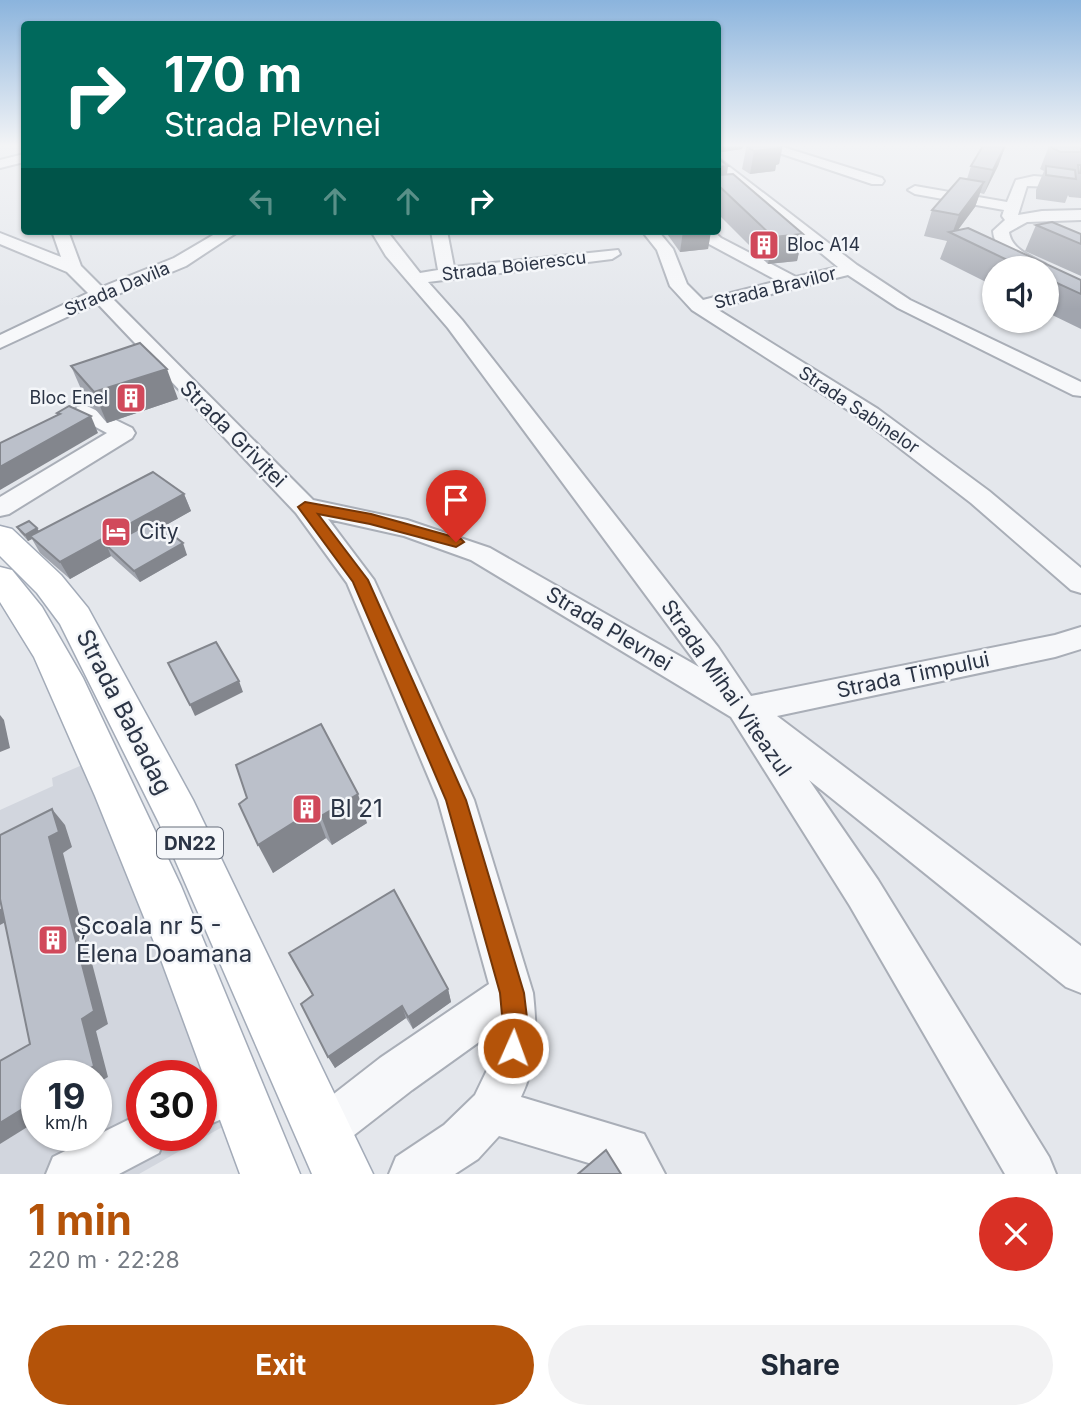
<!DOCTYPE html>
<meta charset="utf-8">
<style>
:root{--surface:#fff;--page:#f2f2f3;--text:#1f2937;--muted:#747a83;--accent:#b45309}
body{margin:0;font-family:Inter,sans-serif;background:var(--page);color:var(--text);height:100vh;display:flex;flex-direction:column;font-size:26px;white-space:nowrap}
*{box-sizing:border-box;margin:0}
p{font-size:23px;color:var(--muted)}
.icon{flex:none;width:38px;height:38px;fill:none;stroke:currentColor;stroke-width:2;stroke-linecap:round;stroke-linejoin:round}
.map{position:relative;height:1174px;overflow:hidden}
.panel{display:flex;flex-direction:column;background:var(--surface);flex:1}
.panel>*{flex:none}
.banner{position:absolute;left:21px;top:21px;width:700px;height:214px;border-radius:7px;box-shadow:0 2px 5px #0004;background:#00695c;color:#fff;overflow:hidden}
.controls{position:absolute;left:982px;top:256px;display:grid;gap:14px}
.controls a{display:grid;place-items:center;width:77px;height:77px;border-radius:50%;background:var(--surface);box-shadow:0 2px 5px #0004;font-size:35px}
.speed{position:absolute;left:21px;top:1060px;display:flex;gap:14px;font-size:35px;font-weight:700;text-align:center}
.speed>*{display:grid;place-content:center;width:91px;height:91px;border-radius:50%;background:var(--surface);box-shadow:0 2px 5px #0004;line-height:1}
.speed small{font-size:18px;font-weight:400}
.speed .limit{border:10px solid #d22;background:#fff;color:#111}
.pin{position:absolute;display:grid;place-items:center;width:60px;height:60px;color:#fff;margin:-72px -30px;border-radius:50% 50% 50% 0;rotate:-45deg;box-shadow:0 0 7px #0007}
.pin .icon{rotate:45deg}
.me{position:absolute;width:77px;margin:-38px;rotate:2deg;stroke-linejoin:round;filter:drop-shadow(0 0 5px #0008)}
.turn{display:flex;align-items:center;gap:24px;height:147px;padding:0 28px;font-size:32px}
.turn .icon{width:91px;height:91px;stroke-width:2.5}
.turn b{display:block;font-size:49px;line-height:60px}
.lanes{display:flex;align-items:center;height:66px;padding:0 28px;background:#0003;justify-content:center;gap:35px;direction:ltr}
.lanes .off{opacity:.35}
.round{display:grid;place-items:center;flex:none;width:74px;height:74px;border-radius:37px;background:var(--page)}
.headline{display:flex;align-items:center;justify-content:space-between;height:119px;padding:0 28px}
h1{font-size:42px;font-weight:700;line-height:52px;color:var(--accent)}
.cta{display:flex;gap:14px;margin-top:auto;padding:14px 28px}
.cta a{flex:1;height:80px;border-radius:42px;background:var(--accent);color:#fff;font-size:28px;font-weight:700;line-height:80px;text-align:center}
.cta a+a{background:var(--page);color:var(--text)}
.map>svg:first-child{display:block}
</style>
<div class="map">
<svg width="1081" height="1174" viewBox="0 0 1081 1174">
<rect width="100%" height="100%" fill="#e4e7ec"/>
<path fill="#d2d6de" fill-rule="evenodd" d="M94 760 224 1126 139 1174H0V810L53 786 52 778ZM37 1076H96V1136H37ZM142 1076H201V1136H142Z"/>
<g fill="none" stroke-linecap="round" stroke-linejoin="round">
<g stroke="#a9aeb7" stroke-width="4">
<g id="minor">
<path d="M752 144H773L882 178 884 181 882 184H872Z"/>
<path d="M24 154V162L0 168V160Z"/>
<path d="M718 158 857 265 910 300 1081 382V396L1073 395 898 308 848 275 715 308 878 409 989 491 1081 568V593L1071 590 971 503 862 419 692 310 670 286 657 250 642 231H658L673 249 687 284 703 300 778 281 709 244 696 231H713L721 238 796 277 838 267 718 168Z"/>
<path d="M1034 176 1081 180V188L1027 186 1018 215 1042 211 1081 210V220L1027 222 1009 232C1011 249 1032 257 1045 264L1048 268 1046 270C1041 267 1032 269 1026 267 1010 262 994 247 993 231L1005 220 1002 216 1004 210 915 194 908 190 915 186 1007 202 1016 180Z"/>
<path d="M52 231H68L81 266 102 287 174 258 220 231H239L186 266 111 297 313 500 407 520 490 548 699 667 448 328 386 256 371 231H387L420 273 438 270 431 231H447L454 267 618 250 620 254 612 259 428 282 462 320 718 647 751 696 1055 635 1081 627V649L1055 657 777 716 1081 946V993L1066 987 809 780 878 880 1049 1157 1056 1174H1005L850 906 731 717 471 560 404 536 328 519 374 580 474 800 533 993C537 1031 538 1061 521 1097L644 1134 665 1174H614L612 1170 499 1136 478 1159 455 1174H389L396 1157 444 1125 475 1095 489 1066 493 1032 412 1090 340 1146 324 1153 308 1146 301 1130 308 1114 380 1058 489 984 438 800 347 583 296 513 97 303 0 348V335L88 293 67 272 0 244V233L61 257Z"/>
<path d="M85 405 132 428 135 433 132 438 9 514 0 516V497L107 433 77 417 74 412 77 407Z"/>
<path d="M238 1066 254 1073 261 1089 254 1105 201 1128V1082Z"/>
<path d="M142 1113V1136H165L159 1153 119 1174H46L53 1157Z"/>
</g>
</g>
<g stroke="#a3abb8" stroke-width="3">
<g id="major">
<path d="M0 526 12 529 61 575 88 608 193 800 373 1174H312L159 823 60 624 37 593 0 556Z"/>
<path d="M0 567 12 570 42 607 83 678 181 886 300 1174H240L160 957 95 796 34 657 0 602Z"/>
</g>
</g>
<use href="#minor" fill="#f7f8fa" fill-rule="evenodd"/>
<use href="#major" fill="#fff" fill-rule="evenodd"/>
</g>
<g fill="#a1a5ae">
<path d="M718 144H743L742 149 722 152 718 150Z"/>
<path d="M747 144H783L779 164 776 165 775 171 750 174 742 169Z"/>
<path d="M1006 144 998 166 984 194 980 193 975 207 958 230 1081 280V329L1046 312V268H994V286L940 259 947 241 924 236 932 210 967 179 971 166Z"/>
<path d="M1081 145V198L1069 197 1068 195 1065 203 1036 199V190L1044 171 1040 169 1049 146Z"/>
<path d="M718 158 727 174 803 234 797 261 768 264 718 214Z"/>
<path d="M1036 225 1081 234V276L1025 251Z"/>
<path d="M665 231H711L708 249 680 252Z"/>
<path d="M71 366 178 399 107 423 84 396Z"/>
<path d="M184 494 191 511 162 527 187 555 140 582 111 556 70 579 40 553 32 539 28 541 20 532 17 527 39 531Z"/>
<path d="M236 765 367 823 332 845 326 838 273 873Z"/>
<path d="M448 989 451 1002 413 1029 406 1018 335 1068 301 1004Z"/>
</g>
<g fill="#83868d">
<path d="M723 144H743L742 149 722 152Z"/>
<path d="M770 144H783L779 164 776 165 775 171 750 174 754 151Z"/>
<path d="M1006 144 998 166 984 194 993 170Z"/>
<path d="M728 166 725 190 718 185V167Z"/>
<path d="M984 182 975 207 954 235 952 234 959 215Z"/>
<path d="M683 231H711L708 249 680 252Z"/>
<path d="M803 234 797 261 768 264 773 237Z"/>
<path d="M167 369 178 399 107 423 94 392Z"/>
<path d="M91 416 98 433 0 490V467Z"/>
<path d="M184 494 191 511 115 554 107 546 111 556 70 579 60 562Z"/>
<path d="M37 528 41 534 30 536 32 539 28 541 25 535Z"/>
<path d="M183 543 187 555 140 582 134 571Z"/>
<path d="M239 681 243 692 195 716 190 705Z"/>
<path d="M0 715 4 720 10 748 0 752Z"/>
<path d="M358 794 367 823 332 845 321 816Z"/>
<path d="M52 809 65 825 72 847 63 853 108 1024 96 1031 108 1077 96 1084V1076H76L82 1019 49 837Z"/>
<path d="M315 809 326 838 273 873 258 845Z"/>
<path d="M5 907 15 917 0 925V909Z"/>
<path d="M448 989 451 1002 413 1029 408 1017Z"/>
<path d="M402 1006 406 1018 335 1068 328 1057Z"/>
<path d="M37 1100V1121L0 1144V1123Z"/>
</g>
<g fill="#bbc0ca" stroke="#83868d" stroke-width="2">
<path d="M747 144H773L779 148 754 151 746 146Z"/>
<path d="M984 144H1006L993 170 971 166Z"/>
<path d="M1081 145V152H1060L1049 146Z"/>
<path d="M718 158 728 166 718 167Z"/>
<path d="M1078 165H1081V173H1079Z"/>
<path d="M1046 166 1075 170 1076 179 1046 175Z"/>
<path d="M733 174 803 234 773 237 718 185V175Z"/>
<path d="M960 178 984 182 959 215 932 210Z"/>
<path d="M1052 222 1081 234V244L1036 225Z"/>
<path d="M968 228 1081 280V294L1046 278V268H1024L949 232Z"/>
<path d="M140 343 167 369 94 392 71 366Z"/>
<path d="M69 406 91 416 0 467V443L60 414 57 413Z"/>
<path d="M153 472 184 494 60 562 30 536Z"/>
<path d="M29 521 37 528 25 535 17 527Z"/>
<path d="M154 521 183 543 134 571 107 546Z"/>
<path d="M216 642 239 681 190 705 168 663Z"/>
<path d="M321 724 358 794 321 816 315 809 258 845 239 804 247 798 236 765Z"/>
<path d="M52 809 59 832 49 837 94 1011 82 1019 94 1066 76 1076H37V1100L0 1123V1061L30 1044 0 899V835Z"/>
<path d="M394 890 448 989 408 1017 402 1006 328 1057 301 1004 313 995 289 953Z"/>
<path d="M606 1150 621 1174H578Z"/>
</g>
<linearGradient id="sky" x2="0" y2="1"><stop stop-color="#8bb4dd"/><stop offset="0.47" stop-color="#f3f4f6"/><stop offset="1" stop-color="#f3f4f6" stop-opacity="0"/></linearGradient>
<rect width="1081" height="309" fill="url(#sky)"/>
<path fill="#b45309" stroke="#753606" stroke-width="2" d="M305 502 371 514 461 539 464 542 456 547 370 524 318 514 368 580 466 800 524 993 528 1026 522 1057 513 1061 504 1057 501 1048 503 1026 500 993 446 800 353 582 298 507Z"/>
<defs>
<g id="building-square" transform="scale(1.575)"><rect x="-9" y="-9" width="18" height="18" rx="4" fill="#d1495b" stroke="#f4f6f9"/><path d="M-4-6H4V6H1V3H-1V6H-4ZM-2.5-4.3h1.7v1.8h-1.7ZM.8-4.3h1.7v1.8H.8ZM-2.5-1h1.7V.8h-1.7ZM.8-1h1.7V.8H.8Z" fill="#fff"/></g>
<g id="hotel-square" transform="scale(1.575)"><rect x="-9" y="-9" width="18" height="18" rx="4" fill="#d1495b" stroke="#f4f6f9"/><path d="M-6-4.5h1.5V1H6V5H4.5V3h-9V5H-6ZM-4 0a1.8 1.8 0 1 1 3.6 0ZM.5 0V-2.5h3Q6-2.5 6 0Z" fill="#fff"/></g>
</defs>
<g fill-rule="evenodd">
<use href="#building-square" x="764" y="245"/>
<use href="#building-square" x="131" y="398"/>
<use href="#hotel-square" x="116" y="532"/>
<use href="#building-square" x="307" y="809"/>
<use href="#building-square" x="53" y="940"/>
</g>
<g text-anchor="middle" stroke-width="5" stroke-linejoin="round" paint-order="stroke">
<g font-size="18" fill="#2b3445" stroke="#f4f6f9" text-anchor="start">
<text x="787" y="251">Bloc A14</text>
<text x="108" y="404" text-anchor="end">Bloc Enel</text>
</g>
<g font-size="18" fill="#2b3445" stroke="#f4f6f9">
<text transform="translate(514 266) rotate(-7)" y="6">Strada Boierescu</text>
<text transform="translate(775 288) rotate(-14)" y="6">Strada Bravilor</text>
<text transform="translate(117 289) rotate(-23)" y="6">Strada Davila</text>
<text transform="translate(859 410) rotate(34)" y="6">Strada Sabinelor</text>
</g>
<rect fill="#f4f6f9" stroke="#676e7b" stroke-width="2" x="157" y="827.5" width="66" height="31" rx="5"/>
<g font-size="19" font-weight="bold" fill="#2b3445">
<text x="190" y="850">DN22</text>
</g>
<g font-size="21" fill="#2b3445" stroke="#f4f6f9">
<text transform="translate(233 434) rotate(45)" y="7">Strada Griviței</text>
<text transform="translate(609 629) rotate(31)" y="7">Strada Plevnei</text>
<text transform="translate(913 675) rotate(-12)" y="7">Strada Timpului</text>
<text transform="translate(726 688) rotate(55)" y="7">Strada Mihai Viteazul</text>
</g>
<g font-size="21" fill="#2b3445" stroke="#f4f6f9" text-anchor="start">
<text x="139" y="539">City</text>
</g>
<g font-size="24" fill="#2b3445" stroke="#f4f6f9">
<text transform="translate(124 712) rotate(63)" y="8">Strada Babadag</text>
</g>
<g font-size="24" fill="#2b3445" stroke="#f4f6f9" text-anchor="start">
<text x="330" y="817">Bl 21</text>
<text x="76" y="934">Școala nr 5 -<tspan x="76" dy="28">Elena Doamana</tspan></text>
</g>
</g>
</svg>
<div class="controls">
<a><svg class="icon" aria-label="sound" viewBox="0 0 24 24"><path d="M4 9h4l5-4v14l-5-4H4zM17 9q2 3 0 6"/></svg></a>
</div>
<div class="speed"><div>19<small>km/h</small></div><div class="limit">30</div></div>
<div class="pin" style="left:456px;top:542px;background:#d93025"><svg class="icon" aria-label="arrive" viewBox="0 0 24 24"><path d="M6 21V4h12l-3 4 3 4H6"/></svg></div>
<svg class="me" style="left:513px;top:1048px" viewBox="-20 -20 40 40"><circle r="17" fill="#b45309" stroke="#fff" stroke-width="3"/><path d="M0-11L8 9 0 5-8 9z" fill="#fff"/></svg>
<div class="banner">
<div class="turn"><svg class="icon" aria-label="right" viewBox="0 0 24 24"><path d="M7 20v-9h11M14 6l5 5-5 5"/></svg><div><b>170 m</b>Strada Plevnei</div></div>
<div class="lanes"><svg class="icon off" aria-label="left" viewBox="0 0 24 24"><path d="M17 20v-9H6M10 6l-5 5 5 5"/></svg><svg class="icon off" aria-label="ahead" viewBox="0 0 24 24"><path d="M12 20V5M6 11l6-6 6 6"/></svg><svg class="icon off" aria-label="ahead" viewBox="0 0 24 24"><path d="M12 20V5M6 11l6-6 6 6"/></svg><svg class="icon" aria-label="right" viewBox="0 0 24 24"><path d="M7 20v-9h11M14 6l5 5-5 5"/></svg></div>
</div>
</div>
<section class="panel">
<div class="headline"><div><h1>1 min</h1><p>220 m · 22:28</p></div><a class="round" style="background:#d93025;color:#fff"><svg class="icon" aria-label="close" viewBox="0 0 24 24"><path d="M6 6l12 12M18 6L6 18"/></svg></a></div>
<div class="cta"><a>Exit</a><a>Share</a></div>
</section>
